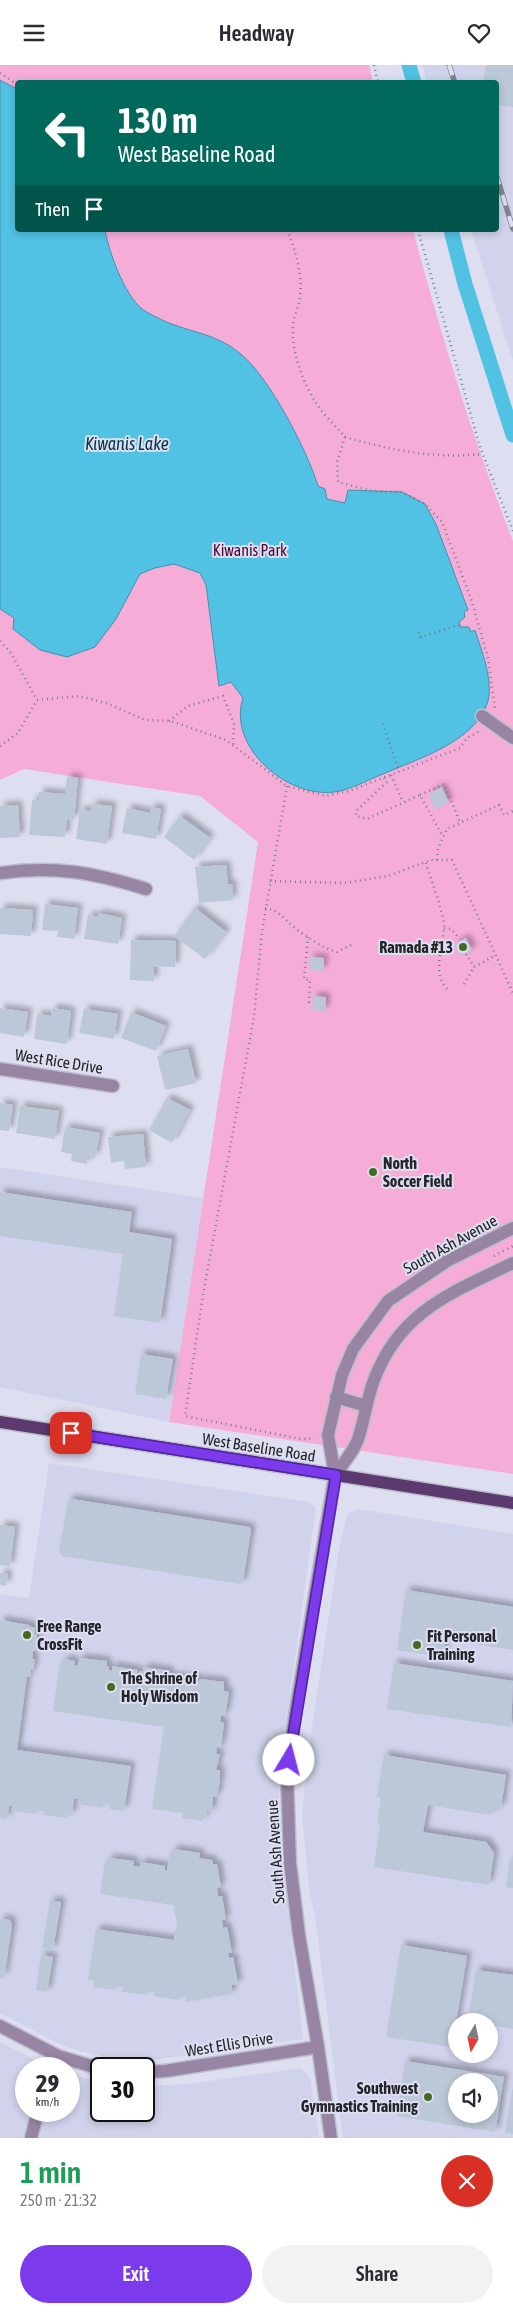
<!DOCTYPE html>
<meta charset="utf-8">
<style>
:root{--surface:#fff;--page:#f2f2f3;--text:#2b2b33;--muted:#7c7c81;--accent:#7c3aed}
body{margin:0;font-family:"Asap Condensed",sans-serif;background:var(--page);color:var(--text);height:100vh;display:flex;flex-direction:column;font-size:19px;white-space:nowrap}
*{box-sizing:border-box;margin:0}
p{font-size:16px;color:var(--muted)}
.icon{flex:none;width:28px;height:28px;fill:none;stroke:currentColor;stroke-width:2;stroke-linecap:round;stroke-linejoin:round}
.map{position:relative;height:2073px;overflow:hidden}
.side{display:flex;flex-direction:column;background:var(--surface);flex:1}
.side>*{flex:none}
.banner{position:absolute;left:15px;top:15px;width:484px;height:152px;border-radius:5px;box-shadow:0 2px 8px #0003;background:#00695c;color:#fff;overflow:hidden}
.needle{width:32px;rotate:189deg}
.fabs{position:absolute;left:448px;top:1948px;display:grid;gap:10px}
.fabs a{display:grid;place-items:center;width:50px;height:50px;border-radius:50%;background:var(--surface);box-shadow:0 2px 8px #0003;font-size:25px}
.speed{position:absolute;left:15px;top:1992px;display:flex;gap:10px;font-size:25px;font-weight:700;text-align:center}
.speed>*{display:grid;place-content:center;width:65px;height:65px;border-radius:50%;background:var(--surface);box-shadow:0 2px 8px #0003;line-height:1}
.speed small{font-size:12px;font-weight:400}
.speed .limit{border:2px solid #111;border-radius:8px;background:#fff;color:#111}
.pin{position:absolute;display:grid;place-items:center;width:42px;height:42px;color:#fff;margin:-21px;border-radius:10px;box-shadow:0 2px 8px #0006}
.me{position:absolute;width:55px;margin:-28px;rotate:8deg;stroke-linejoin:round;filter:drop-shadow(0 0 4px #0008)}
.turn{display:flex;align-items:center;gap:18px;height:105px;padding:0 20px;font-size:22px}
.turn .icon{width:65px;height:65px;stroke-width:2.5}
.turn b{display:block;font-size:35px;line-height:42px}
.then{display:flex;align-items:center;height:48px;padding:0 20px;background:#0003;gap:10px;font-size:19px}
.round{display:grid;place-items:center;flex:none;width:52px;height:52px;border-radius:26px;background:var(--page)}
.headline{display:flex;align-items:center;justify-content:space-between;height:85px;padding:0 20px}
h1{font-size:30px;font-weight:600;line-height:38px;color:#1e9e55}
.primary-button{display:flex;gap:10px;margin-top:auto;padding:10px 20px}
.primary-button a{flex:1;height:58px;border-radius:30px;background:var(--accent);color:#fff;font-size:20px;font-weight:600;line-height:58px;text-align:center}
.primary-button a+a{background:var(--page);color:var(--text)}
header{display:flex;justify-content:space-between;align-items:center;height:65px;padding:0 20px;background:var(--surface);font-size:22px;font-weight:600}
.map>svg:first-child{display:block}
</style>
<header><svg class="icon" aria-label="menu" viewBox="0 0 24 24"><path d="M4 6h16M4 12h16M4 18h16"/></svg>Headway<svg class="icon" aria-label="heart" viewBox="0 0 24 24"><path d="M12 20l-8-8c-3-5 5-10 8-4 3-6 11-1 8 4z"/></svg></header>
<div class="map">
<svg width="513" height="2073" viewBox="0 0 513 2073">
<defs>
<filter id="shadow"><feDropShadow dx="4.5" dy="-4.5" stdDeviation="2.5" flood-color="#0004"/></filter>
</defs>
<rect width="100%" height="100%" fill="#dddff1"/>
<g fill="#d1d3ec" fill-rule="evenodd">
<path d="M422 0H513V296L471 165H496V18L427 17Z"/>
<path d="M0 1102 203 1133 169 1357 0 1322Z"/>
<path d="M49 1398 310 1437 316 1443 278 1715 283 1798 303 1974 160 1994H119L79 1986 61 1980 0 1948V1529L29 1533Z"/>
<path d="M358 1444 513 1469V2073H343L315 1852 309 1823 302 1749 308 1688 338 1490 346 1453 349 1448ZM456 1956H489V1989H456ZM456 2016H489V2049H456Z"/>
<path d="M0 1977 54 2004H26V2046H69V2009L101 2017V2046H144V2021L188 2019 301 2003 310 2013 319 2073H0Z"/>
</g>
<path fill="#f5add8" d="M0 0H369L373 17 18 18V165H413C441 270 473 375 513 476V1409L169 1357 258 777 200 731 24 704 0 715Z"/>
<path fill="#51c1e4" stroke="#4492ac" d="M0 15 17 24 18 165H105C109 187 124 229 142 244 149 249 160 254 169 258 195 268 219 270 242 290 270 314 307 385 318 421L325 424 327 434 345 438 348 425 402 427 425 439 436 459 468 545 464 547 465 552 459 557 461 562H469L471 567 475 565C482 587 493 614 488 636 476 677 417 694 383 709 367 715 351 725 334 727 287 733 227 682 243 633L231 617 219 621 206 520 200 508 174 499 155 503 140 509 116 554 95 582 67 592 40 585 13 564 14 553 0 544Z"/>
<g fill="none" stroke-linecap="round" stroke-linejoin="round">
<g stroke="#51c1e4" stroke-width="15">
<path d="M409 0 414 18"/>
<path d="M451 165 465 219 513 370"/>
</g>
</g>
<g fill="#bcc8d7" fill-rule="evenodd" filter="url(#shadow)">
<path d="M486 0H513V42L496 40V18H483Z"/>
<path d="M67 712 78 713 74 755 67 754 65 772 29 770 32 735 39 736V727L65 729Z"/>
<path d="M442 722 449 738 435 744 428 729Z"/>
<path d="M92 739 112 741 107 779 76 774 80 745 91 746Z"/>
<path d="M18 740 20 772 0 773V741Z"/>
<path d="M151 742 161 744 156 774 122 768 127 743 150 748Z"/>
<path d="M180 751 210 773 194 795 164 772Z"/>
<path d="M226 800 228 819H232L233 835 199 838 195 802Z"/>
<path d="M45 839 78 843 74 874 57 872 58 866 42 865Z"/>
<path d="M0 843 33 845 31 871 0 869Z"/>
<path d="M195 843 226 867 205 894 174 871Z"/>
<path d="M98 848 122 853 118 879 84 874 88 850 98 852Z"/>
<path d="M466 873 472 885 460 891 454 879Z"/>
<path d="M131 875 176 876 175 902 154 901V916L130 915Z"/>
<path d="M310 892 324 893 323 906 309 905Z"/>
<path d="M313 931 326 932 325 946 312 945Z"/>
<path d="M0 943 28 947 24 972 0 968Z"/>
<path d="M52 943 71 946 67 979 34 974 37 949 51 951Z"/>
<path d="M84 944 118 949 114 974 79 968Z"/>
<path d="M131 947 166 961 156 986 121 973Z"/>
<path d="M188 984 196 1018 165 1025 157 991Z"/>
<path d="M167 1033 190 1045 172 1078 149 1065Z"/>
<path d="M0 1038 13 1040 9 1066 0 1065Z"/>
<path d="M20 1041 59 1046 55 1074 16 1068Z"/>
<path d="M65 1062 100 1068 95 1093 88 1091 87 1099 71 1096 72 1089 61 1087Z"/>
<path d="M143 1069 146 1102 125 1104 124 1096 111 1098 108 1072Z"/>
<path d="M0 1127 132 1147 129 1167 172 1174 160 1258 114 1251 123 1189 0 1171Z"/>
<path d="M141 1289 173 1294 166 1334 135 1329Z"/>
<path d="M72 1434 249 1462 251 1465 243 1516 240 1519 62 1491 59 1487 68 1436Z"/>
<path d="M0 1460 15 1462 10 1502 0 1500Z"/>
<path d="M0 1508 8 1509 6 1521 0 1520Z"/>
<path d="M406 1525 513 1542V1585L445 1574 443 1592 397 1585Z"/>
<path d="M0 1555 29 1560V1561L35 1563V1569H37L36 1586H33L32 1594H35L33 1605H31L30 1612 27 1611 17 1685 131 1701 124 1746 110 1744V1739L103 1738V1743L78 1739V1734L74 1733 72 1750H67V1753L43 1750 44 1746 37 1745 36 1749 12 1746 13 1741H9L7 1754 0 1753Z"/>
<path d="M80 1593 107 1596 106 1601 109 1602V1605L112 1606V1601L138 1605 137 1609H139L140 1606 143 1607 144 1602 170 1606 169 1611 198 1613V1618L200 1614 224 1617V1626L229 1627 225 1651H221L220 1657 224 1658 221 1683 217 1682 216 1689H220L216 1705H220V1714L217 1732 213 1731 212 1747 207 1746 206 1752H203L202 1756 182 1753 183 1748 152 1744 164 1662 53 1646 60 1598H64V1594L75 1596 74 1600 77 1601Z"/>
<path d="M394 1598 513 1616 511 1662 387 1644Z"/>
<path d="M384 1690 506 1710 501 1742 489 1750 428 1740 423 1767 486 1777 494 1788 489 1820 374 1802 380 1760 377 1759 381 1733 377 1732Z"/>
<path d="M173 1784 200 1788 199 1793 212 1795 213 1800 217 1799 221 1822 217 1823 218 1831H222L226 1855H222L223 1863 227 1862 232 1888H228L229 1893 233 1892 238 1919 232 1920V1929L216 1932 215 1927 212 1928 213 1932 186 1937 185 1930H179V1935L153 1931 154 1927 147 1926V1930L122 1927 123 1921 115 1920V1925L93 1922 94 1916 88 1915 96 1864 174 1875 177 1857 173 1840 100 1829 105 1797 108 1798 109 1793 134 1796 133 1801 140 1802V1797L165 1801V1805L167 1806 170 1788 173 1789Z"/>
<path d="M513 1793V1823L506 1822 510 1795Z"/>
<path d="M50 1836 61 1837 53 1885 42 1883Z"/>
<path d="M0 1854 10 1855 12 1860 4 1912 0 1914Z"/>
<path d="M401 1880 467 1891 452 1982 386 1972Z"/>
<path d="M41 1890 53 1892 47 1927 36 1925Z"/>
<path d="M476 1905 513 1910V1964L489 1960V1956H468Z"/>
<path d="M405 1996 504 2012 495 2067 397 2051ZM456 2016H489V2049H456Z"/>
<path d="M512 2025H513V2069L505 2068Z"/>
</g>
<g fill="none" stroke-linecap="round" stroke-linejoin="round">
<g stroke="#bcbdcd" stroke-width="15">
<g id="minor">
<path d="M482 651 513 673"/>
<path d="M0 808C54 800 95 808 146 824"/>
<path d="M0 1004 113 1021"/>
<path d="M336 1332 366 1341"/>
<path d="M335 1410C343 1398 356 1384 359 1371 365 1352 367 1333 374 1315 400 1246 451 1228 513 1198"/>
<path d="M0 1961 58 1991 101 2004"/>
<path d="M144 2007 165 2006 318 1982"/>
<path d="M31 2073 38 2046"/>
<path d="M331 2073 318 1982 299 1870 290 1798 287 1710 295 1650 335 1410 328 1370 342 1310 353 1284 388 1236 447 1196 513 1163"/>
</g>
</g>
<g stroke="#bcbdcd" stroke-width="15">
<path id="major" d="M0 1357 513 1438"/>
</g>
<g stroke="#7c7d89" stroke-width="2.5" stroke-dasharray="1 4" stroke-linecap="butt">
<path d="M374 0 378 18"/>
<path d="M0 8 18 20"/>
<path d="M287 165C296 186 304 214 299 237 298 244 294 251 293 259 291 284 301 314 315 336 322 349 335 360 345 372L337 397 338 417 372 426 402 427 425 439 442 457 471 534 488 593 495 644"/>
<path d="M418 165 480 382 513 466"/>
<path d="M345 372C390 385 434 394 482 389"/>
<path d="M419 567 422 577"/>
<path d="M420 572 460 560"/>
<path d="M0 576 11 588 37 635 79 631 106 638 145 655 171 656 226 675 287 721 325 731 349 726 460 683 467 673 480 666"/>
<path d="M169 656 188 641 223 631 234 659 233 680"/>
<path d="M383 659 399 706"/>
<path d="M0 681 18 668 37 635"/>
<path d="M391 710 403 737"/>
<path d="M384 713 387 717 356 746V751L367 754 420 730 443 772"/>
<path d="M287 721 262 867 254 952 203 1230 185 1351 301 1374H309L314 1372"/>
<path d="M420 730 444 719 460 757"/>
<path d="M437 795 438 783 447 764 499 740 504 750 513 746"/>
<path d="M426 798C431 816 443 844 444 861 444 883 431 906 447 924"/>
<path d="M270 816 344 818 388 811 431 795H452L513 928"/>
<path d="M265 843C279 845 284 854 295 863 308 873 321 882 337 887L353 879"/>
<path d="M444 863 451 864 459 873"/>
<path d="M308 872 304 914 310 915 309 937 312 938"/>
<path d="M466 889 474 902"/>
<path d="M464 919 474 902 496 890"/>
<path d="M494 1191 513 1181"/>
</g>
<use href="#minor" stroke="#9885a4" stroke-width="12"/>
<use href="#major" stroke="#5c396f" stroke-width="12"/>
<g stroke="#82838f" stroke-width="5.5">
<g id="rail">
<path d="M449 0 455 18"/>
<path d="M496 109 513 164"/>
</g>
</g>
<use href="#rail" stroke="#dddff1" stroke-width="4" stroke-dasharray="11" stroke-linecap="butt"/>
</g>
<g fill="none" stroke-linecap="round" stroke-linejoin="round">
<g stroke="#51269a" stroke-width="12">
<path id="route" d="M71 1368 336 1410 289 1695"/>
</g>
<use href="#route" stroke="#7c3aed" stroke-width="9"/>
</g>
<g fill="#466921" stroke="#dddff1" stroke-width="2">
<circle cx="463" cy="882" r="5"/>
<circle cx="373" cy="1107" r="5"/>
<circle cx="27" cy="1570" r="5"/>
<circle cx="417" cy="1580" r="5"/>
<circle cx="111" cy="1622" r="5"/>
<circle cx="428" cy="2032" r="5"/>
</g>
<g text-anchor="middle" stroke-width="4" stroke-linejoin="round" paint-order="stroke">
<g font-size="16" fill="#4c0538" stroke="#dddff1">
<text x="250" y="491">Kiwanis Park</text>
</g>
<g font-size="16" font-weight="bold" fill="#24242b" stroke="#dddff1" text-anchor="start">
<text x="453" y="888" text-anchor="end">Ramada #13</text>
<text x="383" y="1104">North<tspan x="383" dy="18">Soccer Field</tspan></text>
<text x="37" y="1567">Free Range<tspan x="37" dy="18">CrossFit</tspan></text>
<text x="427" y="1577">Fit Personal<tspan x="427" dy="18">Training</tspan></text>
<text x="121" y="1619">The Shrine of<tspan x="121" dy="18">Holy Wisdom</tspan></text>
<text x="418" y="2029" text-anchor="end">Southwest<tspan x="418" dy="18">Gymnastics Training</tspan></text>
</g>
<g font-size="16" fill="#24242b" stroke="#dddff1">
<text transform="translate(59 996) rotate(9)" y="6">West Rice Drive</text>
<text transform="translate(450 1179) rotate(-29)" y="6">South Ash Avenue</text>
<text transform="translate(259 1382) rotate(9)" y="6">West Baseline Road</text>
<text transform="translate(275 1787) rotate(-94)" y="6">South Ash Avenue</text>
<text transform="translate(229 1979) rotate(-9)" y="6">West Ellis Drive</text>
</g>
<g font-size="18" font-style="italic" fill="#013645" stroke="#dddff1">
<text x="127" y="385">Kiwanis Lake</text>
</g>
</g>
</svg>
<div class="fabs">
<a><svg class="needle" viewBox="-14 -14 28 28"><path d="M0-13l5 13h-10z" fill="#e53935"/><path d="M0 13l5-13h-10z" fill="#7c7c81"/></svg></a>
<a><svg class="icon" aria-label="sound" viewBox="0 0 24 24"><path d="M4 9h4l5-4v14l-5-4H4zM17 9q2 3 0 6"/></svg></a>
</div>
<div class="speed"><div>29<small>km/h</small></div><div class="limit">30</div></div>
<div class="pin" style="left:71px;top:1368px;background:#d93025"><svg class="icon" aria-label="arrive" viewBox="0 0 24 24"><path d="M6 21V4h12l-3 4 3 4H6"/></svg></div>
<svg class="me" style="left:289px;top:1695px" viewBox="-20 -20 40 40"><circle r="19" fill="#fff"/><path d="M0-13L10 11 0 6-10 11z" fill="#7c3aed"/></svg>
<div class="banner">
<div class="turn"><svg class="icon" aria-label="left" viewBox="0 0 24 24"><path d="M17 20v-9H6M10 6l-5 5 5 5"/></svg><div><b>130 m</b>West Baseline Road</div></div>
<div class="then">Then<svg class="icon" aria-label="arrive" viewBox="0 0 24 24"><path d="M6 21V4h12l-3 4 3 4H6"/></svg></div>
</div>
</div>
<section class="side">
<div class="headline"><div><h1>1 min</h1><p>250 m · 21:32</p></div><a class="round" style="background:#d93025;color:#fff"><svg class="icon" aria-label="close" viewBox="0 0 24 24"><path d="M6 6l12 12M18 6L6 18"/></svg></a></div>
<div class="primary-button"><a>Exit</a><a>Share</a></div>
</section>
